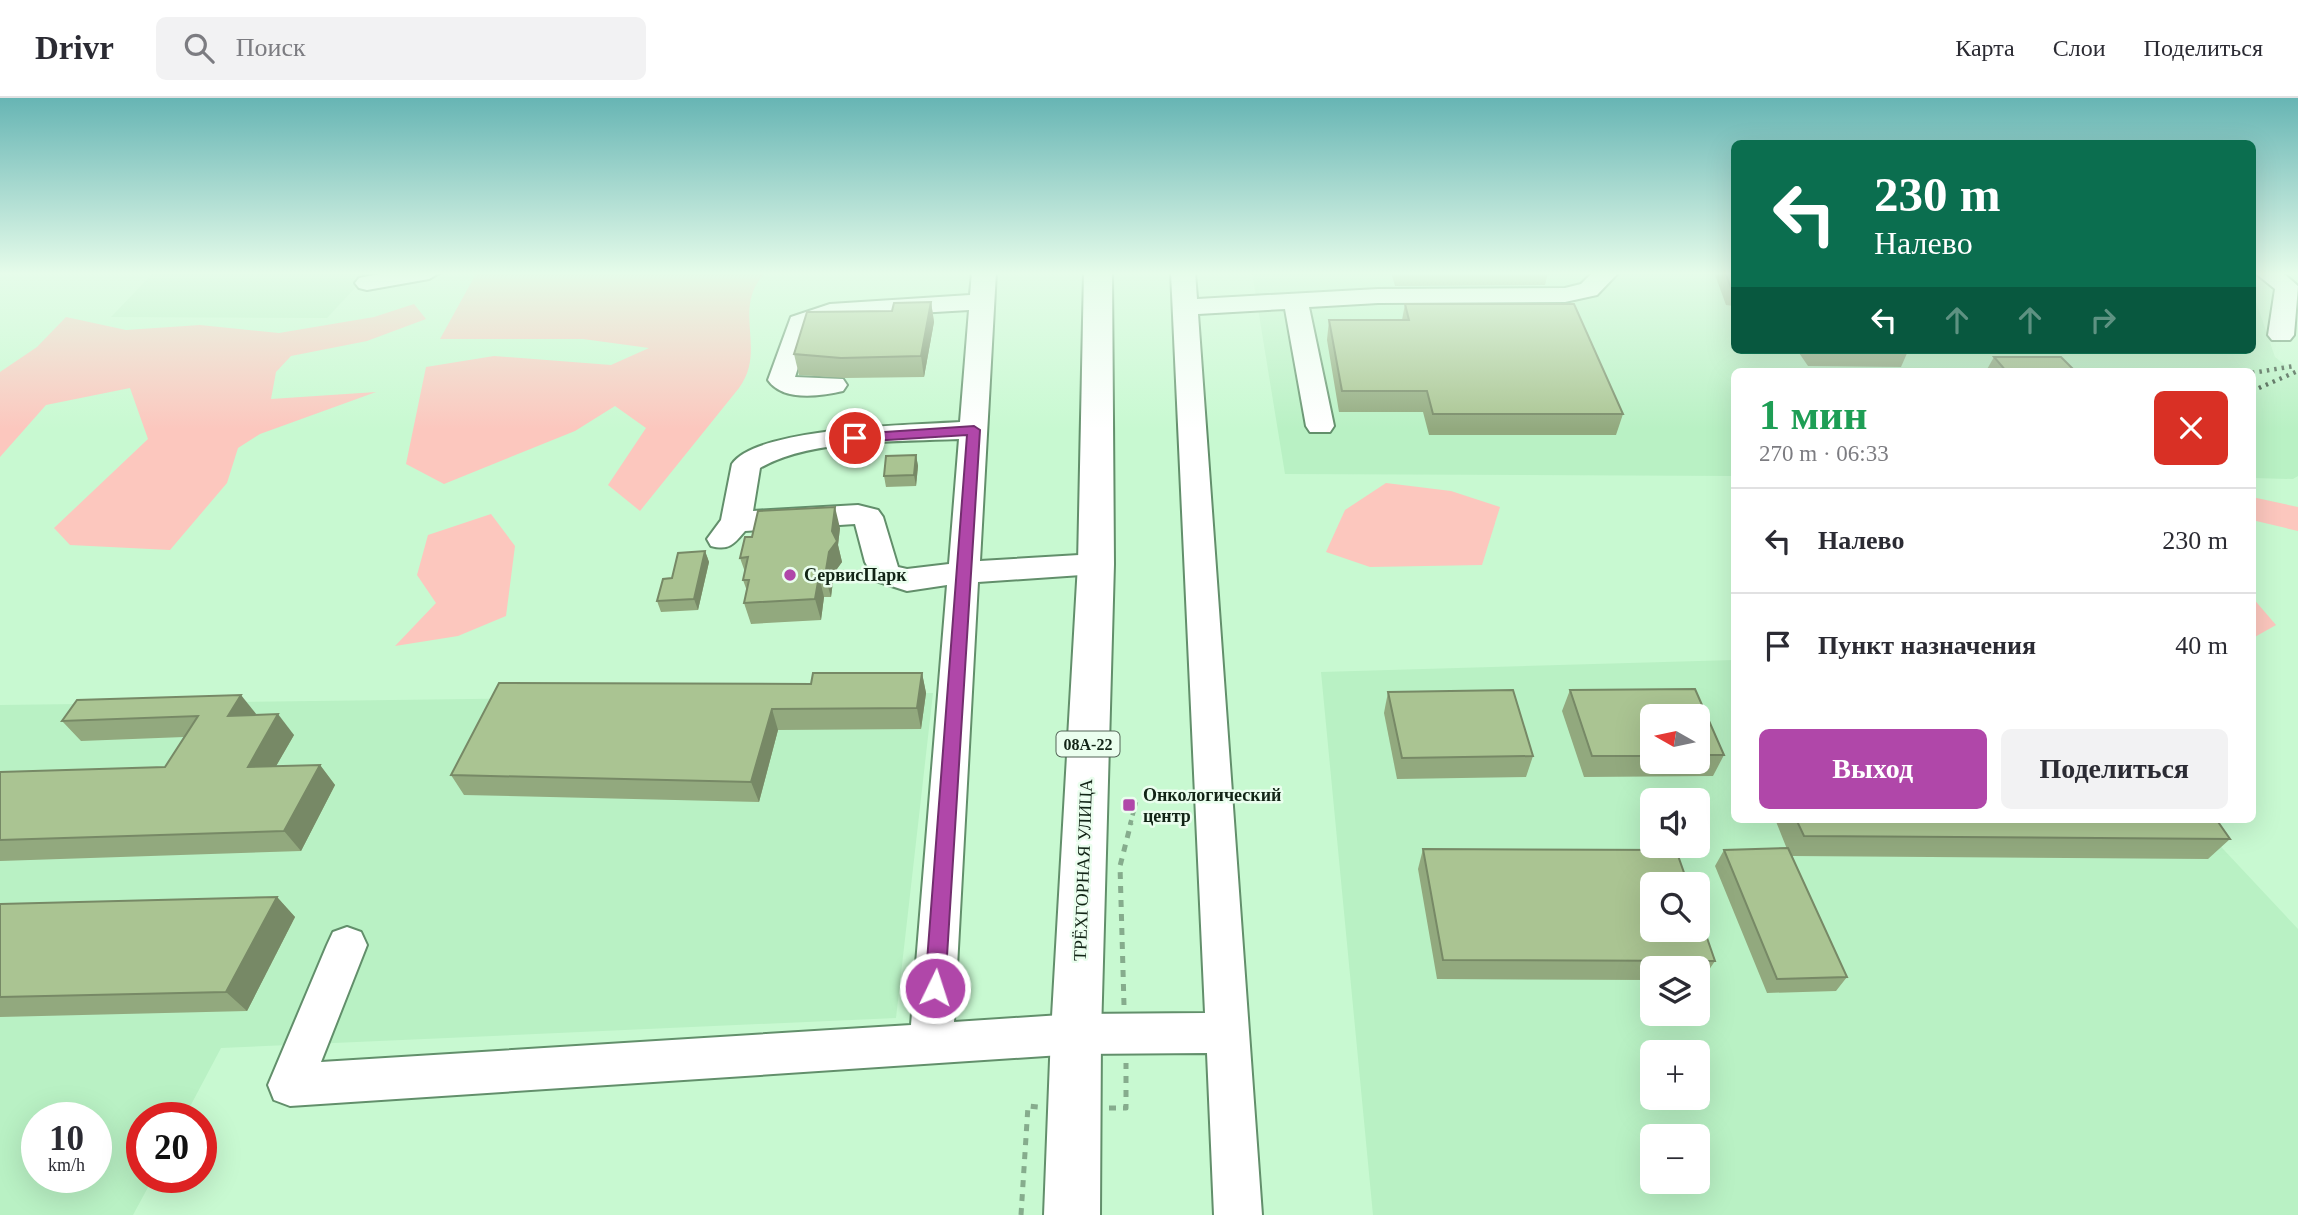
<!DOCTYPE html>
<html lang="ru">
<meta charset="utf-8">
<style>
:root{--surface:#fff;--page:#f2f2f3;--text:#2b2b33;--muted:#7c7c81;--line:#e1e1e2;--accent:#b047a9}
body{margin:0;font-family:"Times New Roman",serif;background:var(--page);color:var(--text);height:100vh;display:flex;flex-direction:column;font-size:26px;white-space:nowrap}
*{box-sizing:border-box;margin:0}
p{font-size:23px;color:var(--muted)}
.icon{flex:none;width:38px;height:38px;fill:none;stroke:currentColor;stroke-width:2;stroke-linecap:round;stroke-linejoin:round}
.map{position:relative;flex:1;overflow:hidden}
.side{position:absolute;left:1731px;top:270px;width:525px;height:455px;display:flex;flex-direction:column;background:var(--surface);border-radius:10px;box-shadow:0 7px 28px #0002}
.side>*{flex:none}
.guide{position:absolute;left:1731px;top:42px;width:525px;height:214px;border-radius:10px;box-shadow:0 7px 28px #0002;background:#0b6e4f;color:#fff;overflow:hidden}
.needle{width:46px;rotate:279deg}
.buttons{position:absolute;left:1640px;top:606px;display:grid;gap:14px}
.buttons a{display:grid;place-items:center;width:70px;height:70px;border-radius:10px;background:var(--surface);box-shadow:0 7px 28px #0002;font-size:35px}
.speed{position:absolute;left:21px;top:1004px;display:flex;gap:14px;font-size:35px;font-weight:700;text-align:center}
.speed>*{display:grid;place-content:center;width:91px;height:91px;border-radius:50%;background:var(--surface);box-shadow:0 7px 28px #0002;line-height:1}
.speed small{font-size:18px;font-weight:400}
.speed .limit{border:10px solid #d22;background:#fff;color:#111}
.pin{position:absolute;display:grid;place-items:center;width:60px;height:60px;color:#fff;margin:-30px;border:4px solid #fff;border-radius:50%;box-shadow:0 2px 7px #0007}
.me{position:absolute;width:77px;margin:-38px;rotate:4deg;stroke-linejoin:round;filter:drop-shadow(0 0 5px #0008)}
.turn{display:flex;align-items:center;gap:24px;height:147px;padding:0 28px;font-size:32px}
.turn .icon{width:91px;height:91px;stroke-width:2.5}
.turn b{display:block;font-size:49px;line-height:60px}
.lanes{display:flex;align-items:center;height:66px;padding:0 28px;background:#0003;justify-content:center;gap:35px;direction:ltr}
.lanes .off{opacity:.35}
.round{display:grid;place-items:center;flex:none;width:74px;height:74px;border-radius:10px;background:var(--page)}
.headline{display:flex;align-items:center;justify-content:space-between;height:119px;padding:0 28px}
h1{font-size:42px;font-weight:700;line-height:52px;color:#1e9e55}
.primary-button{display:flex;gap:14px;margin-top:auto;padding:14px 28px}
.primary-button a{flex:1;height:80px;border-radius:10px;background:var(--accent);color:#fff;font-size:28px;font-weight:700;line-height:80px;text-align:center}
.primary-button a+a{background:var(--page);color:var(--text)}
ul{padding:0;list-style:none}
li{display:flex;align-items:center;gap:21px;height:105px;padding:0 28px;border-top:2px solid var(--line)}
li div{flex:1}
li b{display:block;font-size:26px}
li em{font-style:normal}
header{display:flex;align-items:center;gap:42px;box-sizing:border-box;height:98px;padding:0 35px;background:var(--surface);border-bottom:2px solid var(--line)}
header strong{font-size:33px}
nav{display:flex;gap:38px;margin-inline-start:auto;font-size:24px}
.search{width:490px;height:63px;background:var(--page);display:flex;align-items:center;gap:18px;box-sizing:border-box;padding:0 24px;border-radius:10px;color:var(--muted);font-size:26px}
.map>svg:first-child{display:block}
</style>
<header>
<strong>Drivr</strong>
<div class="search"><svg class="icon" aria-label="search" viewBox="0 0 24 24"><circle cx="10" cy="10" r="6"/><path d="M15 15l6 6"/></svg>Поиск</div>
<nav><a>Карта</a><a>Слои</a><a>Поделиться</a></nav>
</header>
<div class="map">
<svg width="2298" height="1117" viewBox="0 0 2298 1117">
<rect width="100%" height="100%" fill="#c8f9d1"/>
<g fill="#b9f1c4" fill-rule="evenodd">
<path d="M154 174H370L327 220 111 219Z"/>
<path d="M1252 174H1734V252H2252V192L2275 259 2298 277V378L2293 381 2252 380V273H1734V378L1285 376Z"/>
<path d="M1734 562V721H2195L2298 831V1117H1373L1321 574ZM1652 618H1698V663H1652ZM1652 702H1698V747H1652ZM1652 786H1698V831H1652ZM1652 870H1698V915H1652ZM1652 954H1698V999H1652ZM1652 1038H1698V1083H1652Z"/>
<path d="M933 595 896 920 221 950 184 1020H142V1080H153L133 1117H0V607ZM37 1020H96V1080H37Z"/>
</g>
<g fill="#fcc7be">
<path d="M477 174H766C730 210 768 251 739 290L640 413 608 387 646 330 615 308 575 333 444 386 406 366 426 269 494 258 611 267 649 250 583 241H440Z"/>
<path d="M414 206 426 221 367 243 291 258 276 274 271 301 376 294 260 336 238 350 227 385 170 452 70 447 54 430 148 341 130 290 46 307 0 359V274L37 249 66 219 126 232 200 227 279 235 374 219Z"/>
<path d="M1386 385 1451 393 1500 409 1482 467 1370 469 1326 454 1345 412Z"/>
<path d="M2252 399 2298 409V433L2252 422Z"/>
<path d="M491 416 515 448 506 518 458 538 395 548 436 505 417 477 428 437Z"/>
<path d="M2252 499 2276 527 2253 540 2252 539Z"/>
</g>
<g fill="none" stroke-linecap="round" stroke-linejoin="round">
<g stroke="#628f6b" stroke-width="4">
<g id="minor">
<path d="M388 174H441L429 181 367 192 359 190 355 185 359 180Z"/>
<path d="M972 174H996L980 463 1096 456 1107 459 1111 466 1107 473 1096 476 978 484 954 924 1076 916 1205 915 1171 174H1195L1197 201 1378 191 1565 190 1581 186 1593 174H1619L1597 197 1565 204 1378 205 1309 209 1334 328 1330 334H1310L1306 328 1285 211 1198 216 1262 1117H1214L1207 955 1076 956 290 1008 274 1002 268 987 327 847 333 834 347 829 361 834 367 847 321 964 911 927 947 487 907 493 876 483 865 464 855 426 745 433C734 446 729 453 711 448L707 441 721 422 732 366C757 329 915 327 960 324L969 212 833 220 811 228 795 279 843 281 847 287 843 293C821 298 783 304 768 282L791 219 830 206 970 197ZM959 341 949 466 907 471 898 469 883 419 878 412 858 407 753 413 760 370C812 340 899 344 959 341Z"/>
<path d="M2254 174H2282L2298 188 2294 237 2290 242H2272L2268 237 2275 191Z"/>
</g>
</g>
<g stroke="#628f6b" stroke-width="4">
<path id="highway" d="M1084 174H1112L1114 466 1101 936 1100 1117H1044L1051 936 1078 466Z"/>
</g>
<path stroke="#86ac8d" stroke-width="4.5" stroke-dasharray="5 5" stroke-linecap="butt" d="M1130 727 1136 704"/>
<g stroke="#86ac8d" stroke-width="5" stroke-dasharray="7 7" stroke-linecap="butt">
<path d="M1124 907 1120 768 1131 725"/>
<path d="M1109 1010H1126V965"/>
<path d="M1021 1117 1028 1008 1038 1009"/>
</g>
<use href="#minor" fill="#fff" fill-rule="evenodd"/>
<use href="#highway" fill="#fff" fill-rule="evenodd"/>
<g stroke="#2f4634" stroke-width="4.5" stroke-dasharray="2.5 5" stroke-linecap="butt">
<path d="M2252 275 2294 268"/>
<path d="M2252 293 2298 273"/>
</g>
</g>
<g fill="#92a97e" fill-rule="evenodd">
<path d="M1391 174H1548L1545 187 1395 188Z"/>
<path d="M1714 174H1734V208L1726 207Z"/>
<path d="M931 204 934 224 924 279 845 280 799 277 794 256 892 213Z"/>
<path d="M1405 206 1623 316 1616 337H1429L1423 314H1339L1327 242 1329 222H1402Z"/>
<path d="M1797 252H1908V253L1901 269 1808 268Z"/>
<path d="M1994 259 2075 273H1986Z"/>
<path d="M916 357 918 368 916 388 886 389 884 378Z"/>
<path d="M840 430 838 447 842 464 834 475 831 499H824L821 522 751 526 744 505 747 493 743 482 745 474 740 460Z"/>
<path d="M705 453 709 464 698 512 661 514 657 503 672 480Z"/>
<path d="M922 575 926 595 921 631 778 632 759 704 464 697 451 677Z"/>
<path d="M1695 591 1724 657 1713 678 1584 679 1562 613 1570 592ZM1652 618H1698V663H1652Z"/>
<path d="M1388 594 1533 658 1526 679 1397 681 1384 615Z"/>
<path d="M77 602 257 617 294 637 276 668 320 667 335 687 301 753 0 763V674L165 669 184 639 81 643 62 623Z"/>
<path d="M1775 721H2216L2230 741 2208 761 1792 758 1847 879 1836 893 1767 895 1715 768 1724 752 1787 751Z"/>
<path d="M1423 751 1715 863 1702 882H1698V870H1652V882L1437 881 1418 771Z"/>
<path d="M277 799 295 819 247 913 0 919V806Z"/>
</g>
<g fill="#778966">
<path d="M931 204 934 224 924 279 921 258Z"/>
<path d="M916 357 918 368 916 388 914 377Z"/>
<path d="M835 409 840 430 838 447 842 464 834 475 831 499 825 478Z"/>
<path d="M705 453 709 464 698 512 694 501Z"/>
<path d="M819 478 824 499 821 522 815 501Z"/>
<path d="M922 575 926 595 921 631 917 610Z"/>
<path d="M241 597 257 617 228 618Z"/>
<path d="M772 611 778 632 759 704 751 684Z"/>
<path d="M278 616 294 637 264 689 248 669Z"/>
<path d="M320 667 335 687 301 753 284 733Z"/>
<path d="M277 799 295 819 247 913 226 894Z"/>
</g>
<g fill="#aac492" stroke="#778966" stroke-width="2">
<path d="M1725 174H1734V192H1732Z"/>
<path d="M931 204 921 258 841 260 794 256 807 214 892 213 894 205Z"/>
<path d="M1405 206H1574L1623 316H1433L1427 293H1342L1329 222H1409Z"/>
<path d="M1814 252H1908V253H1815Z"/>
<path d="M1994 259H2061L2075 273H2006Z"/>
<path d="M916 357 914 377 884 378 886 358Z"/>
<path d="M835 409 832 433 837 443 829 454 825 478H819L815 501 744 505 749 482H743L748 459 740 460 745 439H752L758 413Z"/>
<path d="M705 453 694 501 657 503 663 481 672 480 678 455Z"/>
<path d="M813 575H922L917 610 772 611 751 684 451 677 499 585 811 586Z"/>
<path d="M1695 591 1724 657H1698V618H1652V658H1592L1570 592Z"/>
<path d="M1513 592 1533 658 1402 660 1388 594Z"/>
<path d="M241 597 228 618 278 616 248 669 320 667 284 733 0 742V674L165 669 198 618 62 623 77 602Z"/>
<path d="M1796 721H2216L2230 741 1804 738Z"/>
<path d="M1788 750 1847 879 1777 881 1724 752Z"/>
<path d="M1423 751 1676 752 1688 786H1652V831H1698V814L1715 863 1443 862Z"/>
<path d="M277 799 226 894 0 899V806Z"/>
</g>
<linearGradient id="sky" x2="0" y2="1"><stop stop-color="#67b5b4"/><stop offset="0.53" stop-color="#e6fcea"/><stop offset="1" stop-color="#e6fcea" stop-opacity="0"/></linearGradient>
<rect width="2298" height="331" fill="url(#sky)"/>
<path fill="#b047a9" stroke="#722e6e" stroke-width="2" d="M974 328 980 332 945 890 942 897 935 899 928 897 925 890 967 337 855 344 848 340 855 336Z"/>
<g fill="#b047a9" stroke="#eafeee" stroke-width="2.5">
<circle cx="790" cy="477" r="7"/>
<rect x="1122" y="700" width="14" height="14" rx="3.5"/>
</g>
<g text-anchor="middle" stroke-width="5" stroke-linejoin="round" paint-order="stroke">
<rect fill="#eafeee" stroke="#536557" stroke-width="2" x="1056.5" y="633.5" width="63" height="25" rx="5"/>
<g font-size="16" font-weight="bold" fill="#122416">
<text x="1088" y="652">08А-22</text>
</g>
<g font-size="18" font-weight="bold" fill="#122416" stroke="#eafeee" text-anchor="start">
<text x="804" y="483">СервисПарк</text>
<text x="1143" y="703">Онкологический<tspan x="1143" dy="21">центр</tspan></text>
</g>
<g font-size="18" fill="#122416" stroke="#eafeee">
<text transform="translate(1083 772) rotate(-88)" y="6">ТРЁХГОРНАЯ УЛИЦА</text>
</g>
</g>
</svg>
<div class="buttons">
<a><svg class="needle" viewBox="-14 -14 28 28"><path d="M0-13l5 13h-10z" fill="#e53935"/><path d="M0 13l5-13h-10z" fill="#7c7c81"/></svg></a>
<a><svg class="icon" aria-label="sound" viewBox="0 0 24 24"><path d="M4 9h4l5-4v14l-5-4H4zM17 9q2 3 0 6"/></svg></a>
<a><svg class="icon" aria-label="search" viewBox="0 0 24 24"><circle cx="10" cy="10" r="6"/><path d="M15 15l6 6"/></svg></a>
<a><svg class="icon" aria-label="layers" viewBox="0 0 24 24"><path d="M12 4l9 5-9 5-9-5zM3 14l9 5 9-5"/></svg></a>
<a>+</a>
<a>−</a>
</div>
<div class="speed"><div>10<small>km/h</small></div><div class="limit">20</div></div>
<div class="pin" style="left:855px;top:340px;background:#d93025"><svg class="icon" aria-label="arrive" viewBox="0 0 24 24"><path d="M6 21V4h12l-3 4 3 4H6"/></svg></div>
<svg class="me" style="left:935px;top:890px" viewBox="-20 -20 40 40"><circle r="17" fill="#b047a9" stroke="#fff" stroke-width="3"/><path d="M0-11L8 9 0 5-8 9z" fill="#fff"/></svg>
<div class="guide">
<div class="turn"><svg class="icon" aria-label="left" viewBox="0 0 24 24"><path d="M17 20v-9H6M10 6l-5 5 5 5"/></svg><div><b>230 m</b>Налево</div></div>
<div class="lanes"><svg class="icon" aria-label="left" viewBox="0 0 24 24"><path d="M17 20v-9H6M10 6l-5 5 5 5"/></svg><svg class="icon off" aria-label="ahead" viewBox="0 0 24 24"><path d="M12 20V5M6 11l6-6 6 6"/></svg><svg class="icon off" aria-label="ahead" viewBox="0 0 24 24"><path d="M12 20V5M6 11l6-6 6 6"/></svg><svg class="icon off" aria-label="right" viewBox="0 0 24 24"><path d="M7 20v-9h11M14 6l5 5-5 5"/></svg></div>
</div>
<section class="side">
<div class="headline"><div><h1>1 мин</h1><p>270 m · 06:33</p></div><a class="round" style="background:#d93025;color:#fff"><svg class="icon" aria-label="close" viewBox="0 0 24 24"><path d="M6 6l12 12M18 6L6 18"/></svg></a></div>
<ul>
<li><svg class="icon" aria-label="left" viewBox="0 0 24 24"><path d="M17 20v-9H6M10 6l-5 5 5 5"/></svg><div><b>Налево</b></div><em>230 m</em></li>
<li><svg class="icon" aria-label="arrive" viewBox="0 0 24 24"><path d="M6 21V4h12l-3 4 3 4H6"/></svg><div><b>Пункт назначения</b></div><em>40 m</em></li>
</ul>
<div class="primary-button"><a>Выход</a><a>Поделиться</a></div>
</section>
</div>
